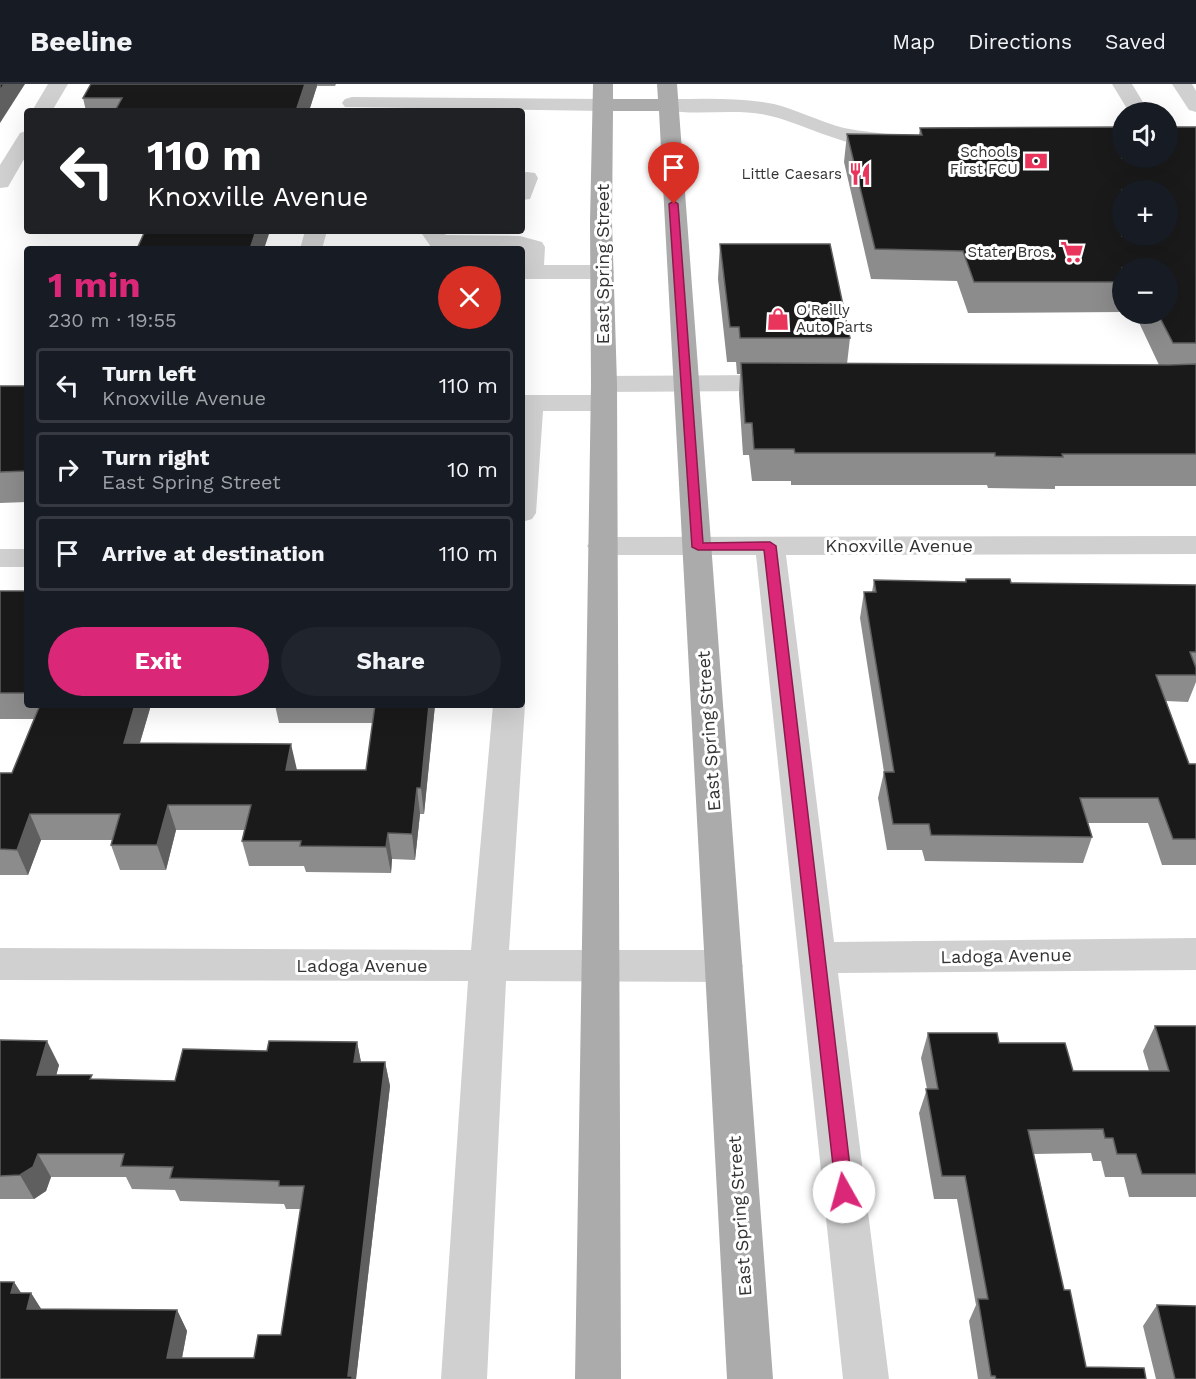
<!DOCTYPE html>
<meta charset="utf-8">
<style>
:root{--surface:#171b24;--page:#20242c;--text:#f1f3f6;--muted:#9ea1a6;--line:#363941;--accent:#db2777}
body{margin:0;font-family:"Work Sans",sans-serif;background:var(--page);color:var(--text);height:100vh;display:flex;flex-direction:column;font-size:22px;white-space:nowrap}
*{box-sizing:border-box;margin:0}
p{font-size:20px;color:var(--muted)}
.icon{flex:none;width:33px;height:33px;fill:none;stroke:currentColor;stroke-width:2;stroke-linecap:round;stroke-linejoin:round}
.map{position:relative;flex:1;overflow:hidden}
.side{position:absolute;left:24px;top:162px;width:501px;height:462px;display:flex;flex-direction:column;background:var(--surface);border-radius:6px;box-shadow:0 6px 24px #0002}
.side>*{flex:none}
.banner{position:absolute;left:24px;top:24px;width:501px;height:126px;border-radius:6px;box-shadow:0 6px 24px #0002;background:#202124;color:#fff;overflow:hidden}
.controls{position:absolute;left:1112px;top:18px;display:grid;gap:12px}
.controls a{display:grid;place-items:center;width:66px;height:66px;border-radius:50%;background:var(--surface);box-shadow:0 6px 24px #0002;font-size:30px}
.pin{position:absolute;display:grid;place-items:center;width:51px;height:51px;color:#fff;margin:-62px -26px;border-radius:50% 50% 50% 0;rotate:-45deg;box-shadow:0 0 6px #0007}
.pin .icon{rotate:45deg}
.me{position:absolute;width:66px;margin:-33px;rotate:353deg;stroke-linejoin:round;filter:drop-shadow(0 0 4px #0008)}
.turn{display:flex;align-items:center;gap:21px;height:126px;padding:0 24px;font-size:27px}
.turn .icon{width:78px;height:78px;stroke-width:2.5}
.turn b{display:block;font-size:42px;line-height:51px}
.round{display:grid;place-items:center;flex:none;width:63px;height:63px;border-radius:32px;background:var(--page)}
.head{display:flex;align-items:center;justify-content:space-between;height:102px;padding:0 24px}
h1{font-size:36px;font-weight:700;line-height:45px;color:var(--accent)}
.primary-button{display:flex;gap:12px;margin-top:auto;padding:12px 24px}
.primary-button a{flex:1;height:69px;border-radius:36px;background:var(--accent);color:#fff;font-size:24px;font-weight:700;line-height:69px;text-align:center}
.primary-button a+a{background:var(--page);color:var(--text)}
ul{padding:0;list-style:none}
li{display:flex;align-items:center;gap:18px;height:75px;margin:0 12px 9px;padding:0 12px;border:3px solid var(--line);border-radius:6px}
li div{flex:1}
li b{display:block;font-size:22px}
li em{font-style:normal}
header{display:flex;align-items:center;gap:36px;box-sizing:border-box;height:84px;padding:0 30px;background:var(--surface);border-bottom:2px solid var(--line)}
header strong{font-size:28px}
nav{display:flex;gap:33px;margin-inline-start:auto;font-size:21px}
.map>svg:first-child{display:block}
</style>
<header>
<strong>Beeline</strong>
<nav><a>Map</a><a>Directions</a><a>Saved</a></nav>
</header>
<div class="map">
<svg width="1196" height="1295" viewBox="0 0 1196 1295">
<rect width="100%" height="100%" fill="#fff"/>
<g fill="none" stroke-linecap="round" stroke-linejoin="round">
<g fill="#d0d0d0" fill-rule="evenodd">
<path d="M48 0H68L52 27H32Z"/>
<path d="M1112 0H1132L1149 28H1129Z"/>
<path d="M1172 0H1192L1196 7V28L1189 26Z"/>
<path d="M352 13 603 15 610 17 613 21 610 25 603 27 345 23 342 19 345 15Z"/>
<path d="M668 15C704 15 739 13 774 20 798 26 820 38 844 44 863 48 881 48 899 53L902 57 899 61C857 72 806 39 766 31 732 24 693 33 661 25L658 21 661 17Z"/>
<path d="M27 47V70L8 103 0 104V81L20 49Z"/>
<path d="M527 88 535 89 538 94 530 115 522 116V89Z"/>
<path d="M305 147H327L322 165H300Z"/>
<path d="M420 147H442L446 151 520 152 542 158 545 163 544 181H602L610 183 614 188 610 193 602 195H522V165H439L431 163Z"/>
<path d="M783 291 792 294 796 299 792 304 783 307 604 308 595 305 591 300 595 295 604 292Z"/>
<path d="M522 311H603L612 313 616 319 612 325 603 327H543L536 429 532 435 522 438Z"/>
<path d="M1196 452V470L786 471 834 858 1196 854V886L838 889 889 1295H843L756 471H602L592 469 587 462 592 455 602 453Z"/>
<rect x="0" y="465" width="27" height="18"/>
<path d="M522 616 525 621 509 866H724L737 871 743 882 737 893 724 898 506 897 487 1295H441L468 897 0 896V864L471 866 493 621H522Z"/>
</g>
<path fill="#ababab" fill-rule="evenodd" d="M593 0H613V15H658L657 0H677L773 1295H727L659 27H613L612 138 617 300 621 1295H575L591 300 590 138Z"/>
</g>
<g fill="#8c8c8c">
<path d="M91 0H336L335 2H317L309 27H86L83 14Z"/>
<path d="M1196 43V402H1055V405L988 404 987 401H791V397H752L749 371H743L739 310 740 290H737L736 278H727L718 195 720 160 850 254 847 280 1159 281 1135 230H1167V184H1122V228L968 229 957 197 871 195 844 78 847 50 919 51 920 44Z"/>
<path d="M0 302H27V418L0 419Z"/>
<path d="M966 495 1011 499 1196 501V598L1188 618 1166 617 1189 680H1196V781H1162L1148 739H1088L1092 753 1083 779 925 777 922 766H887L878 714 884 688 860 534 864 508H872L874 496 965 498Z"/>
<path d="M0 507H27V621H151L140 659 297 686H366L373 639H279L275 621H435L424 730H420L415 776 392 775 391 789 306 788 304 782H249L242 757 244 746H176L166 786H120L111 761 112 756H41L28 791H0V689H12L34 635H0Z"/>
<path d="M1155 942H1196V1113H1129L1124 1093H1105L1101 1077H1093L1091 1069 1034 1070 1064 1206 1086 1283 1146 1295H978L969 1237 976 1221 957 1115H934L919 1029 927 1005 921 974 928 949 999 959 1073 987H1149L1143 967Z"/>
<path d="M0 956 59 981 56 991 94 995 175 997 267 967 357 958 361 978H385L390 1002 356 1295H0L14 1198 21 1209H31L41 1225 177 1226 187 1247 182 1274H254L281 1251 301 1125H286L284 1120 180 1117 175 1106 132 1105 126 1093H51L46 1107 34 1115H0Z"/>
<path d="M1157 1221 1196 1295H1156L1143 1242Z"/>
</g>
<g fill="#5f5f5f">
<path d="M4 0H25L0 39V7Z"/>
<path d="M305 0H317V2L309 27H296Z"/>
<path d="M256 147H270L264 165H250Z"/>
<path d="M135 621H151L132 685 124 659Z"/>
<path d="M429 621H435L424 730 421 704Z"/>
<path d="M291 660 297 686H286Z"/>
<path d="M417 704 420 730 415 776 412 750Z"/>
<path d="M168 721 176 746 166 786 157 761Z"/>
<path d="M30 730 41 756 28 791 17 766Z"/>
<path d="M388 749 392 775 391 789 386 763Z"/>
<path d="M47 957 59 981 50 1015 37 991Z"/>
<path d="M357 958 362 983 354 978Z"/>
<path d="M385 978 390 1002 356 1295H349L348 1292Z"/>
<path d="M38 1070 51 1093 46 1107 34 1115 20 1091Z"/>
<path d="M14 1198 28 1220 11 1209Z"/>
<path d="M31 1209 45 1231 27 1225Z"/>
<path d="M177 1226 187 1247 178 1295 167 1274Z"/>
</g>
<g fill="#1a1a1a" stroke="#5f5f5f" stroke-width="1.5" fill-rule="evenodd">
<path d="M0 0H4L0 7Z"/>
<path d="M91 0H305L296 27H115L122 14H83Z"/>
<path d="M1122 43V74H1167V43H1196V259H1173L1158 230H1167V184H1122V198H974L963 167 875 165 847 50 922 51 920 44ZM1122 106H1167V152H1122Z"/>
<path d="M145 147H256L250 165H137Z"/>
<path d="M720 160H830L850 254H740L739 243H730Z"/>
<path d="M741 279 1169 281 1196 280V370H1062L1063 373 995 372V369H795L794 365H754L752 339H745Z"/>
<path d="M0 302H27V387L0 388Z"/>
<path d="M966 495H1010L1011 499 1196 501V568H1190L1196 584V591H1156L1189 680H1196V755H1173L1158 714H1080L1092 753 931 751 929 740H893L884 688H894L864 508H876L874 496 966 498Z"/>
<rect x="0" y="507" width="27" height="102"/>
<path d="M40 621H135L124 659 291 660 286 686H366L375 621H429L421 704H417L412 750 388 749 386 763 300 762 301 757H242L251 721H168L157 761H111L120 730H30L17 766 0 765V689H12Z"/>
<path d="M1155 942H1196V1090H1142L1136 1070H1117L1113 1054H1105L1103 1045 1028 1046 1064 1206H1070L1086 1283 1144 1284 1146 1295H996L995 1292H991L978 1215H988L965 1092H942L926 1005H938L928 949H997L999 959H1065L1073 987H1169Z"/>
<path d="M0 956 47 957 37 991H92L90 995 175 997 183 965 267 967 269 957 357 958 354 978H385L348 1292H352V1295H0V1198H14L11 1209H31L27 1225 177 1226 167 1274H254L258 1251H281L304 1102H279V1097L170 1094 173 1083 121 1082 124 1070H38L33 1083 20 1091 0 1092Z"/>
<path d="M1157 1221 1196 1222V1295H1175Z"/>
</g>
<path fill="#db2777" stroke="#8e194d" stroke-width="1.5" d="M674 117 678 120 703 459 770 458 776 462 853 1108 851 1114 844 1116 838 1114 836 1108 764 466H698L692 463 669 120Z"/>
<defs>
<g id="bank-bare" transform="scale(1.8)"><path d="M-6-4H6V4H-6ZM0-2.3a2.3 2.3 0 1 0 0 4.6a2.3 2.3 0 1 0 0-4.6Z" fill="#e9355b" stroke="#fff" stroke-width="2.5" paint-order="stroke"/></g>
<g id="restaurant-bare" transform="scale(1.8)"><path d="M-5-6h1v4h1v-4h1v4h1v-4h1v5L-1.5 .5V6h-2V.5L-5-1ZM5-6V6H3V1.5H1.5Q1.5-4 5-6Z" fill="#e9355b" stroke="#fff" stroke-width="2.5" paint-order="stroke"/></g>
<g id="supermarket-bare" transform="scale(1.8)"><path d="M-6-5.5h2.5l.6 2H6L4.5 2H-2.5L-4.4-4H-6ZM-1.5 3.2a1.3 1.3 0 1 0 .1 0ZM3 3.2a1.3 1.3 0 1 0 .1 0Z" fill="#e9355b" stroke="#fff" stroke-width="2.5" paint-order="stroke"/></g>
<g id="shop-bare" transform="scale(1.8)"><path d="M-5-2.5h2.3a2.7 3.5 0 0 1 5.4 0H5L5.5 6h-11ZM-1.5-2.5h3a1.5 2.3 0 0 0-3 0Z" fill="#e9355b" stroke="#fff" stroke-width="2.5" paint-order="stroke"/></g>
</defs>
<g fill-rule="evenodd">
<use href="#bank-bare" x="1036" y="77"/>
<use href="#restaurant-bare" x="860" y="90"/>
<use href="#supermarket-bare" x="1072" y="168"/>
<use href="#shop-bare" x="778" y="235"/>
</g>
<g text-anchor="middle" stroke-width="6" stroke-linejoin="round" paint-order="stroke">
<g font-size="15" fill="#333" stroke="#fff" text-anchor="end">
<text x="1018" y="73">Schools<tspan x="1018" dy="17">First FCU</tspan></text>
<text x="842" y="95">Little Caesars</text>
<text x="1054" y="173">Stater Bros.</text>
<text x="796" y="231" text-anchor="start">O'Reilly<tspan x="796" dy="17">Auto Parts</tspan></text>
</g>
<g font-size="18" fill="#333" stroke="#fff">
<text transform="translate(603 180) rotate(-90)" y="6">East Spring Street</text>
<text x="899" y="468">Knoxville Avenue</text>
<text transform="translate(709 647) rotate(-94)" y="6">East Spring Street</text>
<text transform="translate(1006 872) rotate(-1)" y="6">Ladoga Avenue</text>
<text x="362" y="888">Ladoga Avenue</text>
<text transform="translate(740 1132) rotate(-94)" y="6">East Spring Street</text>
</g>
</g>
</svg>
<div class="controls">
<a><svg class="icon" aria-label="sound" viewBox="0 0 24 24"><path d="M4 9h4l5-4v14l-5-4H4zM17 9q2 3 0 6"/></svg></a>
<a>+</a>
<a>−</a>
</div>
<div class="pin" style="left:674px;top:120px;background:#d93025"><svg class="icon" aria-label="arrive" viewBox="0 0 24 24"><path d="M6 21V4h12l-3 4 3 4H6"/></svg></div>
<svg class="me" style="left:844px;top:1108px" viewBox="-20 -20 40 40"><circle r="19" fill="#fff"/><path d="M0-13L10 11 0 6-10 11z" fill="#db2777"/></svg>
<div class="banner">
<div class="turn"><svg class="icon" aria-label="left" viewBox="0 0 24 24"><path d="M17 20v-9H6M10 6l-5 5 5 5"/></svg><div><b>110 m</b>Knoxville Avenue</div></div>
</div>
<section class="side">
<div class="head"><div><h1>1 min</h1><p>230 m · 19:55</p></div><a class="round" style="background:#d93025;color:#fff"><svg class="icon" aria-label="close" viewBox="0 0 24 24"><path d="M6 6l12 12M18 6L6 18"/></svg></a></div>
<ul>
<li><svg class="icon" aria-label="left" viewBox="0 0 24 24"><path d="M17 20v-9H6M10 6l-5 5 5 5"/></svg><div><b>Turn left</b><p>Knoxville Avenue</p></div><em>110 m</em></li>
<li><svg class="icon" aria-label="right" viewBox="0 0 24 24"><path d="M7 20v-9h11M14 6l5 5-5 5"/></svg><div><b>Turn right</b><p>East Spring Street</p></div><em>10 m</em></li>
<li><svg class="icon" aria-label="arrive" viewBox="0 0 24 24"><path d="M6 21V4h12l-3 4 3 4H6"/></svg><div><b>Arrive at destination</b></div><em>110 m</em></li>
</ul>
<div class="primary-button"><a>Exit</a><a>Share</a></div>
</section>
</div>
